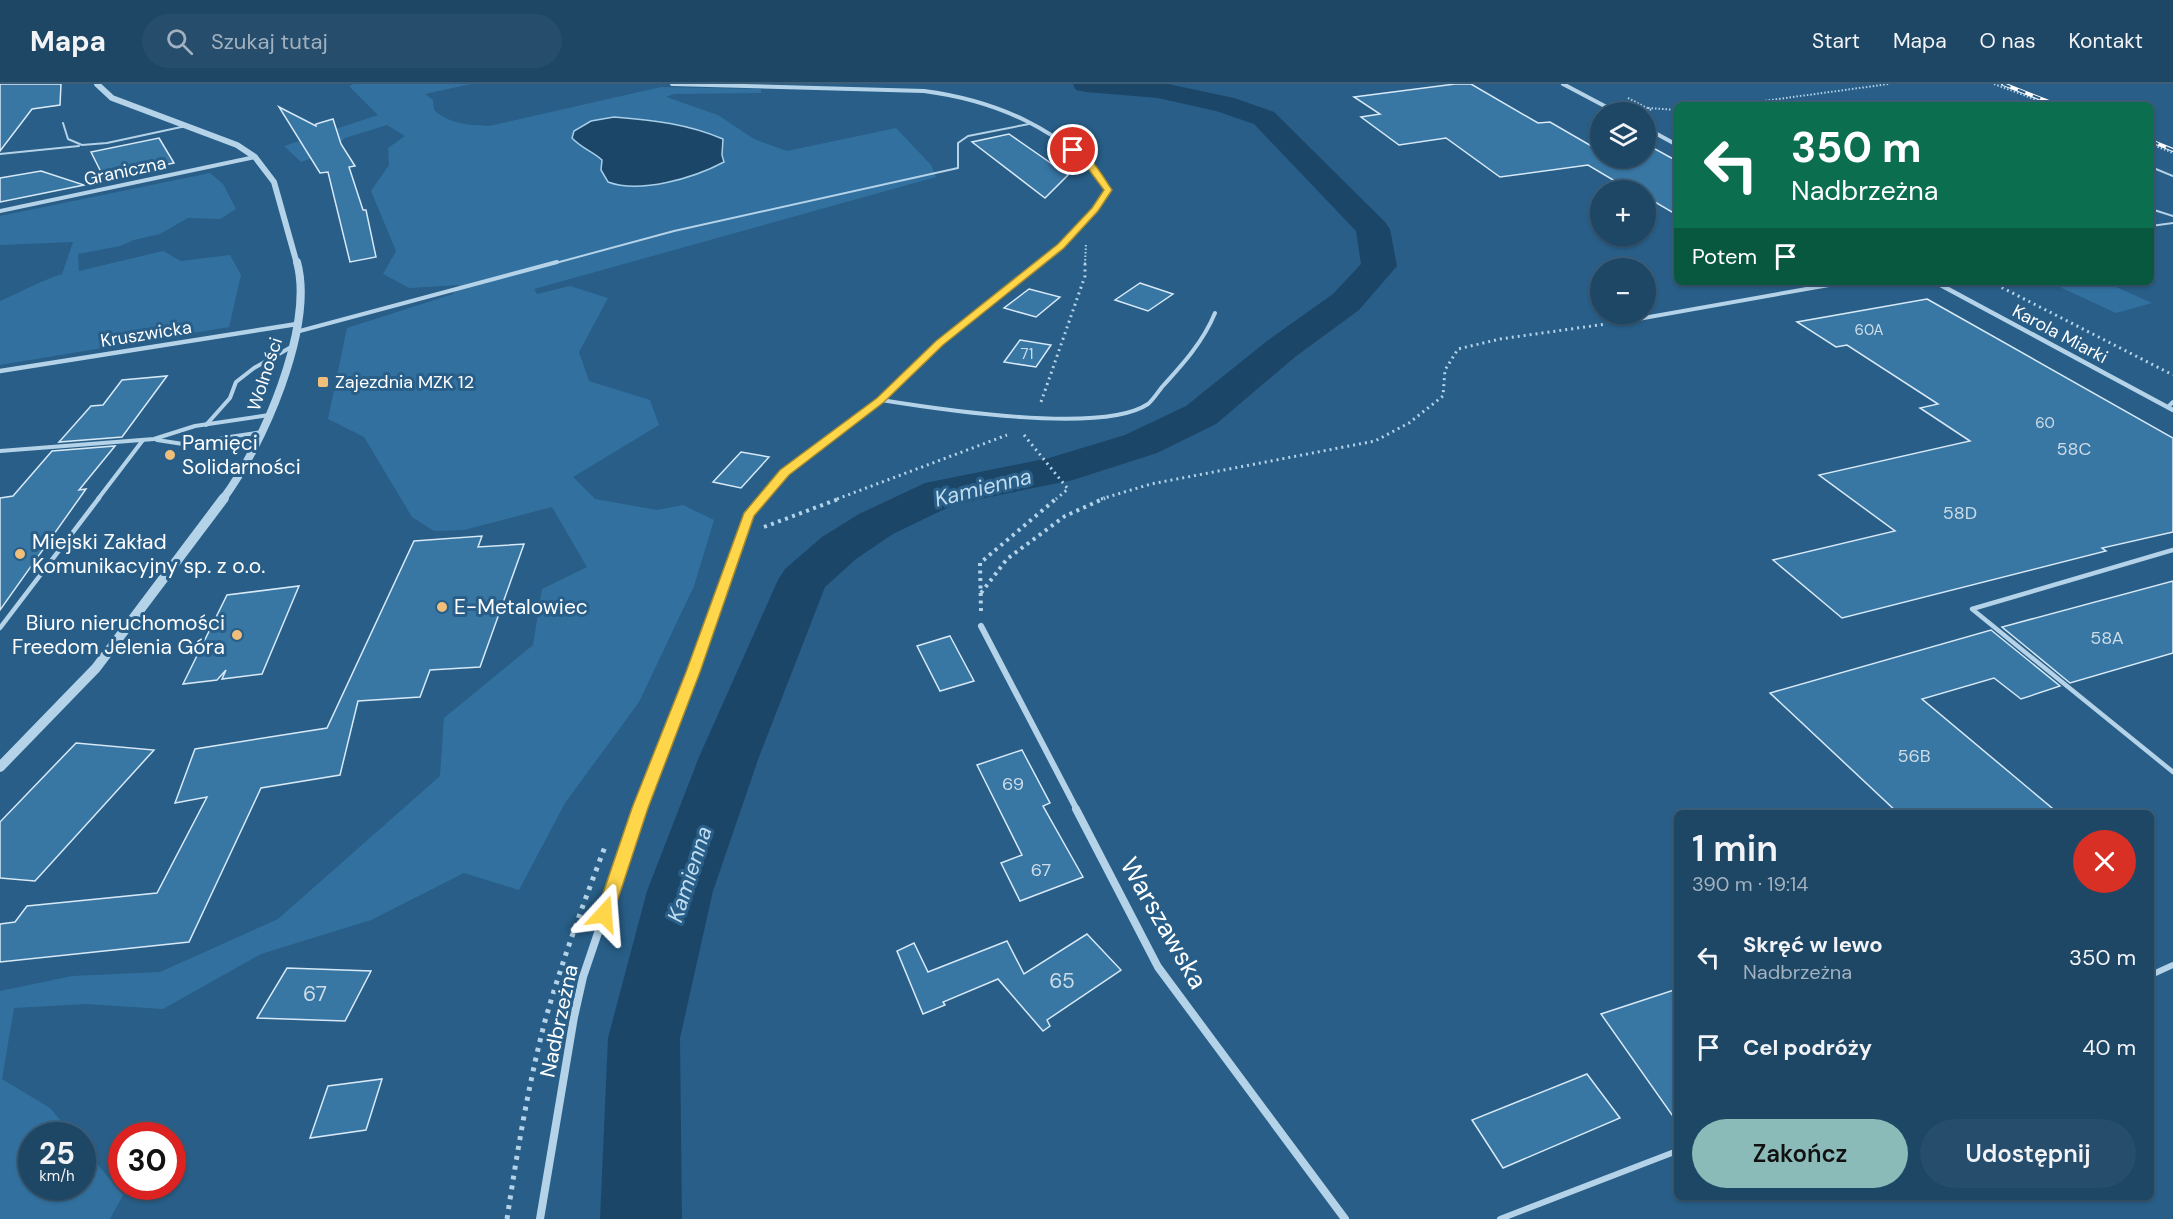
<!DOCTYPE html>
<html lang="pl">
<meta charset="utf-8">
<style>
:root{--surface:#1e4665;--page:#264d6b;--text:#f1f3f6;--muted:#a1b1bf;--line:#3c5e79;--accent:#8bbbb9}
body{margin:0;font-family:"DM Sans",sans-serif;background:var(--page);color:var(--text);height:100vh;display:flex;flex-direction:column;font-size:22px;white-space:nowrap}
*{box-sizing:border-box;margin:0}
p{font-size:20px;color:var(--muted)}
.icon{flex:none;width:33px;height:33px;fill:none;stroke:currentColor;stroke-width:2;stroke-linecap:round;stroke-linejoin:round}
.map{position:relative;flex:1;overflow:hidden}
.panel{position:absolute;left:1674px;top:726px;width:480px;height:390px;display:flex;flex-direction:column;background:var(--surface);border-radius:9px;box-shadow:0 2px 4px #0004,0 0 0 2px var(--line)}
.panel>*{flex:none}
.top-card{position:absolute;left:1674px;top:18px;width:480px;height:183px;border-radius:9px;box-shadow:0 2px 4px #0004,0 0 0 2px var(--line);background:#0b6e4f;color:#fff;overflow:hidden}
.fabs{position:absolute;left:1590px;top:18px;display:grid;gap:12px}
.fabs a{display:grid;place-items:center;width:66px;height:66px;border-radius:50%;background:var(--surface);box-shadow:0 2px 4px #0004,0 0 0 2px var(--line);font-size:30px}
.speed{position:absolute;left:18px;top:1038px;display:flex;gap:12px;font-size:30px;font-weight:700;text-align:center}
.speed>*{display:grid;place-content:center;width:78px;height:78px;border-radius:50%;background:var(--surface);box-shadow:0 2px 4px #0004,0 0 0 2px var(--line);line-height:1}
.speed small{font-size:15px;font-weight:400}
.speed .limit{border:9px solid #d22;background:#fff;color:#111}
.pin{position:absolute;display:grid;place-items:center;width:51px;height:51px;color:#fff;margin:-26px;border:3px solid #fff;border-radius:50%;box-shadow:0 2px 6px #0007}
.me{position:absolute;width:66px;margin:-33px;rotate:19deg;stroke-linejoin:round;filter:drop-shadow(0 0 4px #0008)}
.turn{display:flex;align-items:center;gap:21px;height:126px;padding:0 18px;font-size:27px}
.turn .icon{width:78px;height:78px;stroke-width:2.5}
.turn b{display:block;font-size:42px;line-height:51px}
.then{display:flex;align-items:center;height:57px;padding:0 18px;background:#0003;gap:12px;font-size:22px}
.round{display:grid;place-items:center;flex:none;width:63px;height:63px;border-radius:32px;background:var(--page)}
.headline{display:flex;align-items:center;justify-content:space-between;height:102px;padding:0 18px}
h1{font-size:36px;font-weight:600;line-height:45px}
.primary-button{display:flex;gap:12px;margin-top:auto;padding:12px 18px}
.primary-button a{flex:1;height:69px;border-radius:36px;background:var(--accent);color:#111;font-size:24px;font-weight:600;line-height:69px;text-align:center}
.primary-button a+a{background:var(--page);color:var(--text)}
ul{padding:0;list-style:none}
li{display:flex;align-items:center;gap:18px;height:90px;padding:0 18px}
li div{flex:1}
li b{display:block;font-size:22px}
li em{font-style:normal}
header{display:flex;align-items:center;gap:36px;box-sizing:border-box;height:84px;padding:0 30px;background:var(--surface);border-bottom:2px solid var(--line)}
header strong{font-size:28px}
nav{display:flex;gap:33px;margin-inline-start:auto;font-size:21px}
.search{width:420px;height:54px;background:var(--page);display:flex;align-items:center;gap:15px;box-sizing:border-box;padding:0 21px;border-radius:33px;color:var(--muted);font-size:22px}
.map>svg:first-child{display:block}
</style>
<header>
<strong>Mapa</strong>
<div class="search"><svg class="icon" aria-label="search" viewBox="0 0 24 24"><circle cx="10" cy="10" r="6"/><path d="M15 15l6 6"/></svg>Szukaj tutaj</div>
<nav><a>Start</a><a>Mapa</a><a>O nas</a><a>Kontakt</a></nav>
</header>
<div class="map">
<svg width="2173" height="1135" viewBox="0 0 2173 1135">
<rect width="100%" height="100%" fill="#285e87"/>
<g fill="#32719f">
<path d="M354 0H471L425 10 433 16 434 26C449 40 469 41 489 42L661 3 761 5V9L674 10 666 13 718 31 754 55 787 67 896 44 931 81 936 93 534 205 537 210 570 202 608 214 579 268 589 297 650 316 659 341 573 393 595 415 657 426 683 421 714 436 694 502 639 618 565 719 519 806 464 789 371 836 261 870 163 925 85 920 14 924 2 995 50 1024 73 1051 32 1052V1102H82L83 1063 123 1111 110 1135H0V907L72 892 160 888 278 835 440 692 444 634 533 561 542 505 587 483 552 423 464 446 434 447 412 433 364 353 328 335 347 244 453 210 459 201 409 204 383 190 396 167 371 107 389 81 388 64 405 52 387 41 345 54 328 69 301 78 284 62 378 31 349 2Z"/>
<path d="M210 89 223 100 236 125 220 135 188 134 160 150 134 156 120 162 78 170 79 187 163 167 181 177 230 171 241 191 229 243 0 281V217C21 208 40 197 62 190L73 158 0 161V132Z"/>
<path d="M2049 198H2105L2152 219 2116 229Z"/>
</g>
<path fill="#1c4668" stroke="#a8cee9" stroke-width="1.5" d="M614 33C653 36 688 40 723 55L722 71 724 78C694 94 640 110 608 98L601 86 602 76C592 67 581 64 572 54L574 47 591 37Z"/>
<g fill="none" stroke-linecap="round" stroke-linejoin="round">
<path fill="#1c4668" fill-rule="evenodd" d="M1073 0H1168L1234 14 1274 28 1385 138 1390 145 1397 182 1359 226 1295 273 1216 340 1157 369 1073 396 955 420 893 450 856 475 825 503 759 673 713 807 680 954 682 1135H600L608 954 647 807 699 673 778 496 785 485 822 453 859 430 925 399 1049 374 1125 351 1186 322 1267 257 1333 210 1361 180 1356 147 1254 40 1216 27 1158 14 1086 8 1076 6Z"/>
</g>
<g fill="#3876a4" stroke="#d7e9f7" stroke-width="1.5">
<path d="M0 0H61L60 21 32 25 0 67Z"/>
<path d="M1455 0H1471L1538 39 1550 38 1600 67V74H1646V60L1677 77V131L1650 115 1646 116V106H1630L1588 81 1500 93 1446 54 1399 61 1361 33 1380 30 1354 13Z"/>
<path d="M279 23 316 42V40L333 35 341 60 355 82 349 83 363 126H366L376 173 350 178 328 88 320 89Z"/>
<path d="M1009 50 1068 91 1045 114 972 58Z"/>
<path d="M159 54 174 79 104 94 91 68Z"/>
<path d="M41 87 84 101 0 118V94Z"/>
<path d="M1140 199 1173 210 1148 227 1115 216Z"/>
<path d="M1029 205 1060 213 1036 233 1004 224Z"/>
<path d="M1927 215 2173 354V448L2102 464 2106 467 1842 534 1773 476 1895 447 1819 391 1970 357 1920 324 1938 320 1847 261 1836 263 1797 238Z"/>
<path d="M1020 256 1051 261 1036 283 1004 278Z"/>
<path d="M167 292 122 353 59 358 91 322 103 321 122 296Z"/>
<path d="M115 362 79 406 86 405 0 526V414L13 412 52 367Z"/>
<path d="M741 368 769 373 741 404 713 398Z"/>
<path d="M482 452 478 463 524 460 480 583 430 586 420 613 358 617 340 691 261 704 189 858 0 878V840L15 838 27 822 157 809 207 713 175 719 195 665 327 644 414 457Z"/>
<path d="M2173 497V569L2070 599 2002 543Z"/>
<path d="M299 502 262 590 222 595 226 586 217 596 183 600 227 511Z"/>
<path d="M1991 546 2060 602 2021 615 1994 594 1922 615 2058 729H1898L1770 609Z"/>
<path d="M950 552 974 597 940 607 917 562Z"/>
<path d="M76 659 154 666 35 797 0 794V738Z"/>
<path d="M1022 666 1050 719 1043 722 1083 793 1020 817 1001 779 1022 771 977 681Z"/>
<path d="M1087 850 1121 886 1047 936 1050 942 1043 947 998 895 943 918 945 921 923 930 897 867 914 859 928 888 1007 857 1024 890Z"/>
<path d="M287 884 371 887 345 937 257 934Z"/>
<path d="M1677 905V1038L1601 930Z"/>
<path d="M1587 990 1620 1034 1503 1084 1472 1036Z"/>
<path d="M382 995 366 1046 310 1054 328 1002Z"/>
</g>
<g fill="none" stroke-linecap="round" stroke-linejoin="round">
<g stroke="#b4d2e8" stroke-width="2" stroke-dasharray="1.5 2" stroke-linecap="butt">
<path d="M1994 0 2050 21"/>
<path d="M1628 14 1651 26"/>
<path d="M1734 21 1889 0"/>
<path d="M1648 24 1677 26"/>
<path d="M2151 60 2173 69"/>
<path d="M1085 180 1086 159"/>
</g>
<g stroke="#b4d2e8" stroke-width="3" stroke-dasharray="2 4" stroke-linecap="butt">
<path d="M1991 198 2173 291"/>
<path d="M1041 318 1085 192V178"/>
<path d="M1024 351 1068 405 1056 415"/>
<path d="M837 415 1007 351"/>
<path d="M1101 415 1151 400 1375 357 1409 339 1443 312 1445 286 1458 265 1500 255 1606 240"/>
</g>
<g stroke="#b4d2e8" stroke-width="4" stroke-dasharray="3 4.5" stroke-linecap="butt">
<path d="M764 443 841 414"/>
<path d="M981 509 1007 475 1065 432 1105 414"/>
<path d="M981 527 980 479 1057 414"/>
</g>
<path stroke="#b4d2e8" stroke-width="5" stroke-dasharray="4 6" stroke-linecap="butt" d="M507 1135C517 1069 528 1002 545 937 562 877 584 818 606 760"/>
<g stroke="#b4d2e8" stroke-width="2">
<path d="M63 39 68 55 82 61 107 59 186 42"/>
<path d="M0 70 79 62"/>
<path d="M2151 83 2173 92"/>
<path d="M2151 125 2173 132"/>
<path d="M2151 142 2173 139"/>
<path d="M552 180 674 147 958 84V59L968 52 1029 40"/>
</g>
<g stroke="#b4d2e8" stroke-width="4">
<path d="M1621 238 1846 198"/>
<path d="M296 248 557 178"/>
<path d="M881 316C937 325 1102 351 1148 320 1153 316 1158 308 1162 303 1183 280 1203 258 1215 229"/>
<path d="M2168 323 2173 318"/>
<path d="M206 341 230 314 236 298 254 284 293 262"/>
<path d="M157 356 183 360 262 348"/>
<path d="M0 367 154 355 195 342 269 331"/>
<path d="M98 415 143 356"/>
</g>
<g stroke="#b4d2e8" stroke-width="4.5">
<path d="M2173 466 1972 525 2173 688"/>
<path d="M0 544 99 414"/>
</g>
<g stroke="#b4d2e8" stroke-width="6">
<path d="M2151 891 2173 881"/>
<path d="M1500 1135 1677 1067"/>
</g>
<g stroke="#b4d2e8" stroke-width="4">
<path d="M672 0 924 7C993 16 1067 45 1108 106 1089 134 1066 158 1039 180"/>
<path d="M1563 0 1616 28"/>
<path d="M1646 44 1677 61"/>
<path d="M0 127 255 73"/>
</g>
<g stroke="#b4d2e8" stroke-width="4.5">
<path d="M1935 198 2173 326"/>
<path d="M0 287 297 240"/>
<path d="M762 415 784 388 881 316 939 259 1041 178"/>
</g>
<g stroke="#b4d2e8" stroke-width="6">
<path d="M981 542 1077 726"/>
<path d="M639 726 693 588 749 431 763 414"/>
</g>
<g stroke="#b4d2e8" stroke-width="8">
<path d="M1076 725 1158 883 1345 1135"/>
<path d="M540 1135 574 933 583 893 640 725"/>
</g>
<path stroke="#b4d2e8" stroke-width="6" d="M97 0 112 14 237 61 255 73 274 98 297 180"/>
<path stroke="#b4d2e8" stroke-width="8" d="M223 415C262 363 315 243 297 178"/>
<path stroke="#b4d2e8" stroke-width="10" d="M0 683 96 584 224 414"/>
<g stroke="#fff" stroke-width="4">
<g id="rail">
<path d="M2003 0 2057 21"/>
<path d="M2151 57 2173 66"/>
</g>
</g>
<use href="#rail" stroke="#285e87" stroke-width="2" stroke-dasharray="8" stroke-linecap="butt"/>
</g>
<path fill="#ffd54a" stroke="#a68a30" stroke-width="1.5" d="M1071 65C1088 64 1103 93 1112 106L1098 127 1064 164 943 261 884 318 789 391 754 432 700 588 648 724 613 830 610 835 604 837 599 835 596 830 632 724 686 588 744 429 780 386 877 314 936 257 1058 160 1092 124 1104 106 1084 79 1071 68Z"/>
<g fill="#f0bf7a" stroke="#285e87" stroke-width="2">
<rect x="317" y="292" width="12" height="12" rx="3"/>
<circle cx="170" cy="371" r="6"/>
<circle cx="20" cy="470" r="6"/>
<circle cx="442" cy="523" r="6"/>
<circle cx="237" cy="551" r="6"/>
</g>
<g text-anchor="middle" stroke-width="6" stroke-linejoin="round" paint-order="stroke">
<g font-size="15" fill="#cddde8">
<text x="1869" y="251">60A</text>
<text x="1027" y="275">71</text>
<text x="2045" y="344">60</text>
</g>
<g font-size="18" fill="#fff" stroke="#285e87">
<text transform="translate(125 87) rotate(-12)" y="6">Graniczna</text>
<text transform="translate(146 250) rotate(-9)" y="6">Kruszwicka</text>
<text transform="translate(2060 250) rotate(28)" y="6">Karola Miarki</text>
<text transform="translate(265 290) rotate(-72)" y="6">Wolności</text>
</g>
<g font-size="18" fill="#fff" stroke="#285e87" text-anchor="start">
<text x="335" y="304">Zajezdnia MZK 12</text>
</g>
<g font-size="18" fill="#cddde8">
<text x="2074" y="371">58C</text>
<text x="1960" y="435">58D</text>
<text x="2107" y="560">58A</text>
<text x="1914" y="678">56B</text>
<text x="1013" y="706">69</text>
<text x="1041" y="792">67</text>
</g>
<g font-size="21" fill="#fff" stroke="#285e87" text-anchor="start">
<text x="182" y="366">Pamięci<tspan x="182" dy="24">Solidarności</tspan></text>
<text x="32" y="465">Miejski Zakład<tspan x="32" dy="24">Komunikacyjny sp. z o.o.</tspan></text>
<text x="454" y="530">E-Metalowiec</text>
<text x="225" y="546" text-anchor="end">Biuro nieruchomości<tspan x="225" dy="24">Freedom Jelenia Góra</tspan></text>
</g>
<g font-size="21" fill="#cddde8">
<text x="1062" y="904">65</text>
<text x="315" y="917">67</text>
</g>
<g font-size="21" fill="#fff" stroke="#285e87">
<text transform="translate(559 937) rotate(-78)" y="7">Nadbrzeżna</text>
</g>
<g font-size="22" font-style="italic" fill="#bfdcf0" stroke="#285e87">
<text transform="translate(983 403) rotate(-14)" y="8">Kamienna</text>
<text transform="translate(689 790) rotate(-72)" y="8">Kamienna</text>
</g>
<g font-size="26" fill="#fff" stroke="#285e87">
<text transform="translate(1164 839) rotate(60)" y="9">Warszawska</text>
</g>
</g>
</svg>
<div class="fabs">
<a><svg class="icon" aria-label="layers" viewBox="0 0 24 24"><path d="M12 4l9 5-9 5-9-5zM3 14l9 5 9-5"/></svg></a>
<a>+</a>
<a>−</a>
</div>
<div class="speed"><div>25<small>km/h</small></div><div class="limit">30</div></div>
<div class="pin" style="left:1073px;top:66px;background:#d93025"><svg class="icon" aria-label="arrive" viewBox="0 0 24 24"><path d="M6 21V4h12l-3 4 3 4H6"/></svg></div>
<svg class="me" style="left:604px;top:830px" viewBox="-20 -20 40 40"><path d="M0-17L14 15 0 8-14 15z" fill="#ffd54a" stroke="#fff" stroke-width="4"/></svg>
<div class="top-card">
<div class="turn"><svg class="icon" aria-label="left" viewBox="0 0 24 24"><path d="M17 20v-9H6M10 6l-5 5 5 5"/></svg><div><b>350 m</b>Nadbrzeżna</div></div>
<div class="then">Potem<svg class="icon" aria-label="arrive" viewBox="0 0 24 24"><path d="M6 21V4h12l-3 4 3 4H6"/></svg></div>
</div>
<section class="panel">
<div class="headline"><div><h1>1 min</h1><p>390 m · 19:14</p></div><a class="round" style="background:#d93025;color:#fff"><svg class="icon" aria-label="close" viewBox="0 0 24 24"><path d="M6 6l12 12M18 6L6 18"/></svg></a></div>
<ul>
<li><svg class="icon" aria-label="left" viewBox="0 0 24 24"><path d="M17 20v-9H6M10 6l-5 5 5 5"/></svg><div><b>Skręć w lewo</b><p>Nadbrzeżna</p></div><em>350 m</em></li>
<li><svg class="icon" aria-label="arrive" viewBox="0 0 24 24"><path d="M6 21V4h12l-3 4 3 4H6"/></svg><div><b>Cel podróży</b></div><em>40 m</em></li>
</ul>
<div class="primary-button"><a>Zakończ</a><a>Udostępnij</a></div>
</section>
</div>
